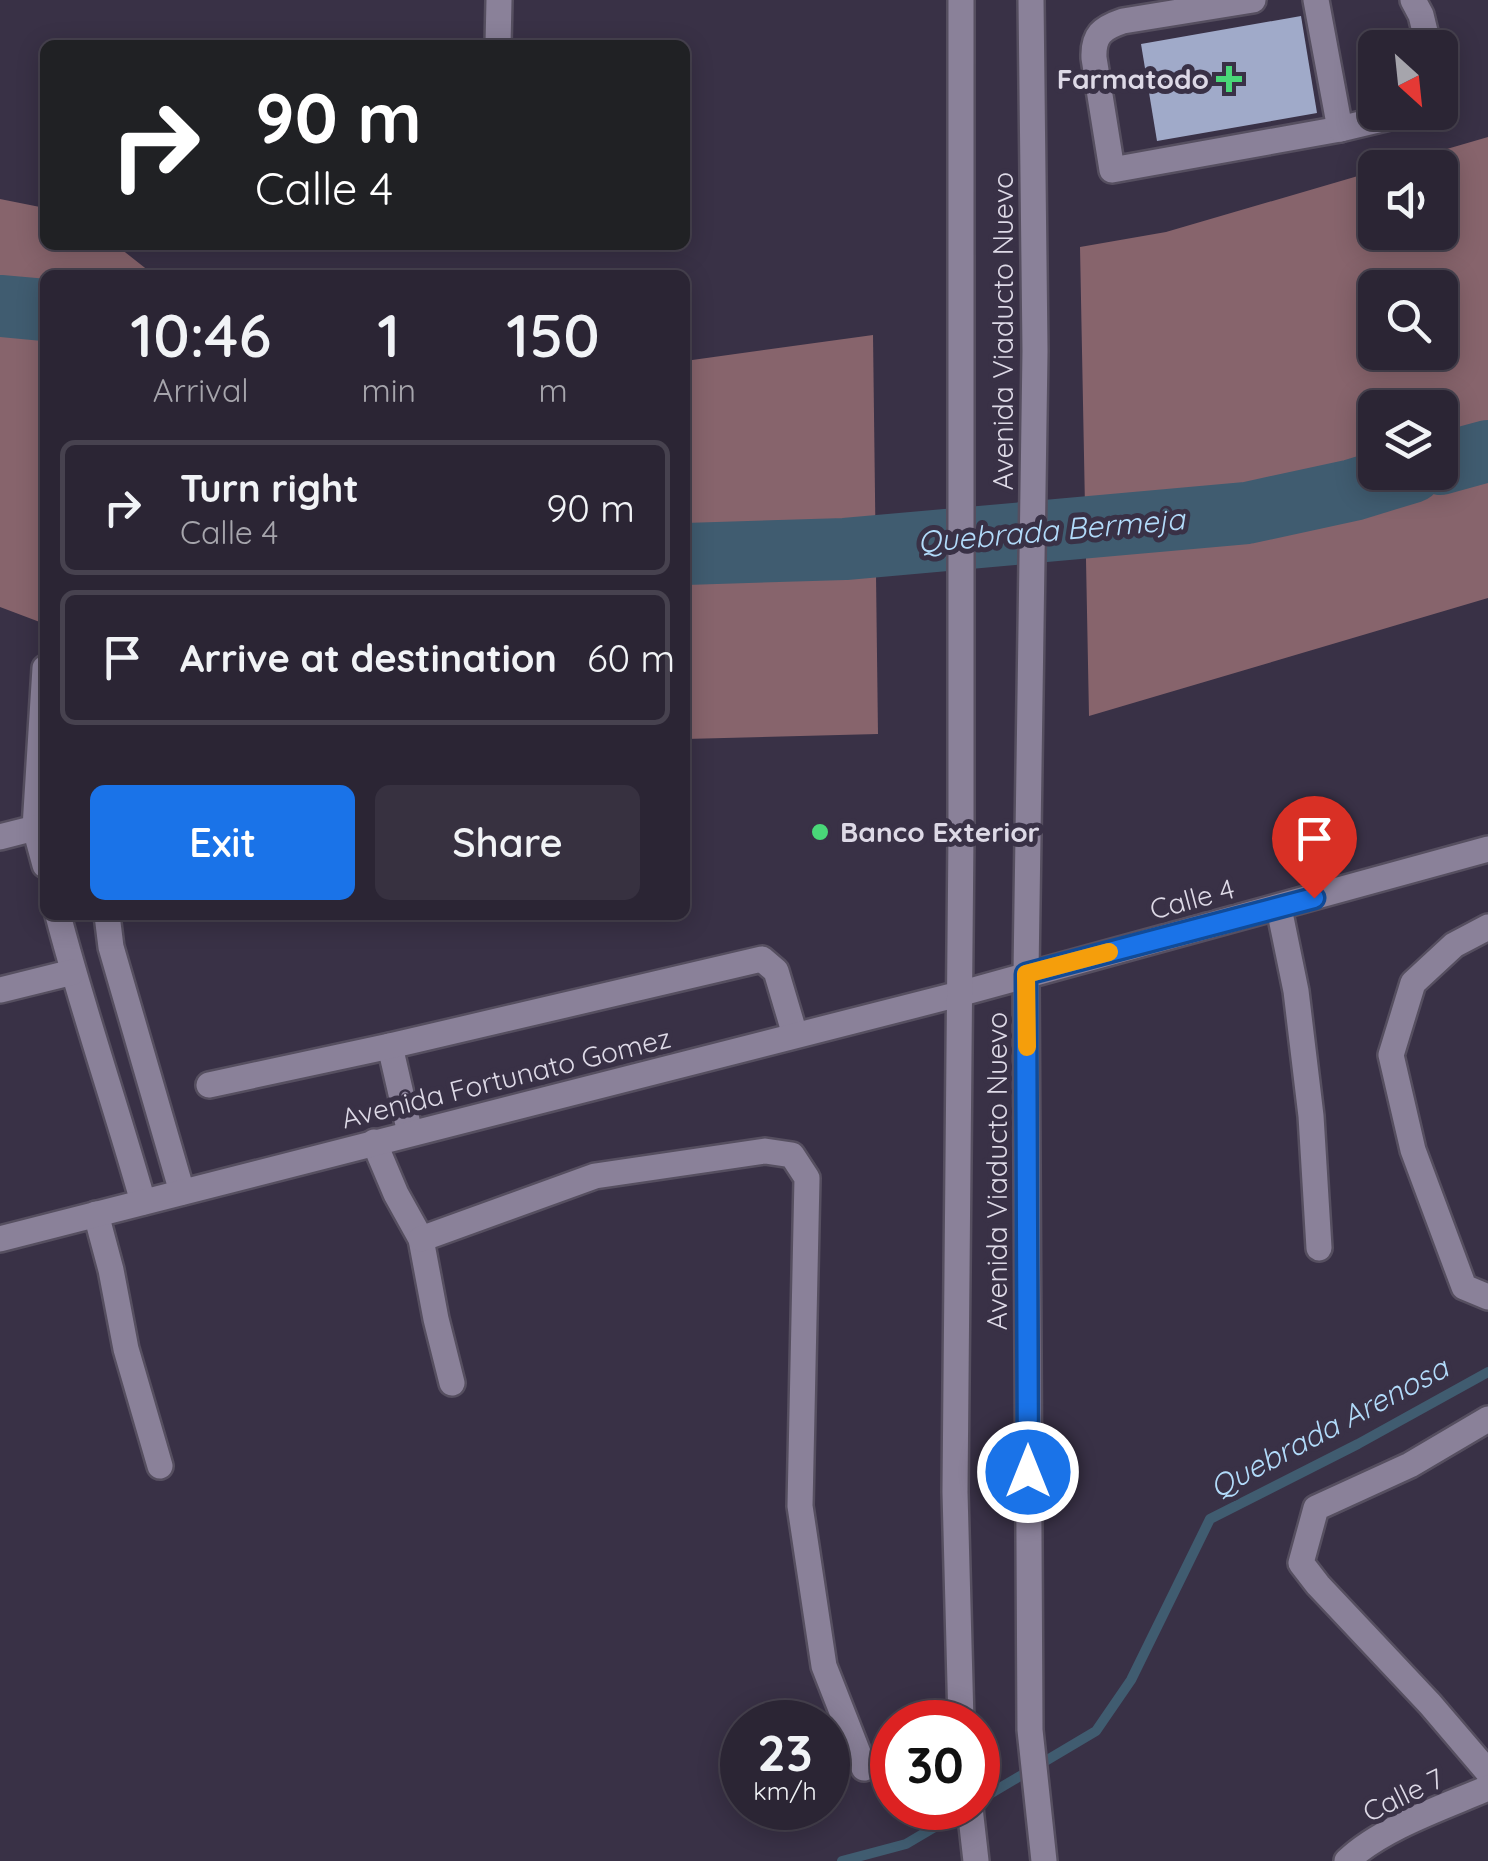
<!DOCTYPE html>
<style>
:root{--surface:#2b2534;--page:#373140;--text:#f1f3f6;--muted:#a6a5ac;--line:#47424f;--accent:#1a73e8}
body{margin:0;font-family:Quicksand,sans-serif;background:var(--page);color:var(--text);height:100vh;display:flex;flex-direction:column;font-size:38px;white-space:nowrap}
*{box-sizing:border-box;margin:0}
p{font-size:32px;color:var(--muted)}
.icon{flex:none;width:55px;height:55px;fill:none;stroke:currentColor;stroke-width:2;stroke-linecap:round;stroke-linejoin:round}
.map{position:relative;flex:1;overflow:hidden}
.side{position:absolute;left:40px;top:270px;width:650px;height:650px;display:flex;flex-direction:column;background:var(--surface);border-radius:15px;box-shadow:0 5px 25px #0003,0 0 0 2px var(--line)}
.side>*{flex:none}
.top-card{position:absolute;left:40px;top:40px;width:650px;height:210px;border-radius:15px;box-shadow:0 5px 25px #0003,0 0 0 2px var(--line);background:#202124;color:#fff;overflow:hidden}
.needle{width:65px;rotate:153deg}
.fabs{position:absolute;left:1358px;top:30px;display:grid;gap:20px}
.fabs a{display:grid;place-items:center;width:100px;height:100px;border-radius:15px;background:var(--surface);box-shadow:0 5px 25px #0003,0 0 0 2px var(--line);font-size:50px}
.speed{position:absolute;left:720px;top:1700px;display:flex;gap:20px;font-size:50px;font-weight:700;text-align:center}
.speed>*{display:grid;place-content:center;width:130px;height:130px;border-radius:50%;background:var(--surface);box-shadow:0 5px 25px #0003,0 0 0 2px var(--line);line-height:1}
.speed small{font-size:25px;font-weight:400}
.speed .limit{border:15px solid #d22;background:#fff;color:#111}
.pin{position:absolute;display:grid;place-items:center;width:85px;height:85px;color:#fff;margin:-102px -42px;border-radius:50% 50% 50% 0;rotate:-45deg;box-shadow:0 0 10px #0007}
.pin .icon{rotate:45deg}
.me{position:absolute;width:110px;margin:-55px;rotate:0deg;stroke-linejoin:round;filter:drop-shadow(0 0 8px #0008)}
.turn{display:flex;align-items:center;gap:35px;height:210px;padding:0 50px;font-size:45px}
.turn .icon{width:130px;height:130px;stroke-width:2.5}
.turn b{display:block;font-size:70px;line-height:85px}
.eta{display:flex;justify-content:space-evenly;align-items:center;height:170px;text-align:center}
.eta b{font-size:60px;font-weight:600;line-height:70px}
.action{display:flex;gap:20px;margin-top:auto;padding:20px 50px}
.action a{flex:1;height:115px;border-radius:15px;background:var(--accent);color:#fff;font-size:40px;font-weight:600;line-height:115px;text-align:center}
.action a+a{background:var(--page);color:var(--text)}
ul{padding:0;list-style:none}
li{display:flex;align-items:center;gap:30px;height:135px;margin:0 20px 15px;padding:0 30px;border:5px solid var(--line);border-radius:15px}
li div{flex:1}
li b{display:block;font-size:38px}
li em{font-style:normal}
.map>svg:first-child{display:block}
</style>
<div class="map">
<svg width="1488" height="1861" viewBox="0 0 1488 1861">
<rect width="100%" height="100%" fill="#393146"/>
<g fill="#87646c" fill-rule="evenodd">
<path d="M1488 137V598L1089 716 1080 247 1166 232 1375 171V232H1440V168L1385 167ZM1375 288H1440V352H1375ZM1375 408H1440V472H1375Z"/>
<path d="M0 199 45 208V245H116L154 275H45V624L0 607Z"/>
<path d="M873 335 878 734 685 739V361Z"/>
</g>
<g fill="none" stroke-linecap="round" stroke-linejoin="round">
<g stroke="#405c70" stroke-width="10">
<path d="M978 1801 1096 1731 1131 1680 1210 1519 1358 1444 1488 1372"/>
<path d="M842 1861 906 1844 967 1808"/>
</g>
<g stroke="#405c70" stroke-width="62">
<path d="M0 306 45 310"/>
<path d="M1440 464 1488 451"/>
<path d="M685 554 845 549 1247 513 1353 490 1412 472"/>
</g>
</g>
<path fill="#a0aac9" d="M1301 16 1317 113 1157 141 1141 44Z"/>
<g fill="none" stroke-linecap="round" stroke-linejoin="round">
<g stroke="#564f60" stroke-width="30">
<g id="minor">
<path d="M1031 0 1035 351 1026 974 1030 1730 1044 1861"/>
<path d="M1253 0 1123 21C1102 28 1093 35 1094 58L1112 170 1340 129"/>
<path d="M1316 0 1340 129 1411 112"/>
<path d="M1413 0 1421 15 1429 48"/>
<path d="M498 45 499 0"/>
<path d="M45 668 35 828 45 865"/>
<path d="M0 837 35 828"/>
<path d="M1279 908 1296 991 1311 1116 1319 1248"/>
<path d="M58 915C83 1011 116 1106 143 1202"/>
<path d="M107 915 111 947 182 1192"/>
<path d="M1488 927 1454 945 1413 983 1391 1055 1413 1150 1464 1287 1488 1297"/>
<path d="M0 990 73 972"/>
<path d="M390 1046 410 1133"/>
<path d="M209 1085 390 1046 762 959 776 971 795 1035"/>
<path d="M374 1142 396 1194 421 1239 436 1319 452 1383"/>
<path d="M96 1214 111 1270 126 1349 160 1466"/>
<path d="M0 1239 959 994 1488 849"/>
<path d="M421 1239 595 1176 765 1151 792 1155 807 1178 800 1506 824 1666 864 1768"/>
<path d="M1488 1419 1410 1465 1316 1508 1301 1563 1318 1585 1430 1704 1488 1772"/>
<path d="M961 1722 955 1492 961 834V0"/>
<path d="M970 1808 976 1861"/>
<path d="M1347 1861C1381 1828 1444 1807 1488 1788"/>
</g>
</g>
<use href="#minor" stroke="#8a8199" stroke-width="25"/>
</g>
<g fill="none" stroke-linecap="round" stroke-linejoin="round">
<g stroke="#114b97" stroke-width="25">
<path id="route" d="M1028 1472 1026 974 1314 898"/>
</g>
<use href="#route" stroke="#1a73e8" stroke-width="18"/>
<path stroke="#f59e0b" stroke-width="18" d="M1027 1047 1026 974 1109 952"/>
</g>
<g fill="#49d778" stroke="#393146" stroke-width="4">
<path d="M1224 64h10v10h10v10h-10v10h-10v-10h-10v-10h10z"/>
<circle cx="820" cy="832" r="10"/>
</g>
<g text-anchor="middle" stroke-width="10" stroke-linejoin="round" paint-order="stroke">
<g font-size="28" font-weight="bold" fill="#ddd9e6" stroke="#393146" text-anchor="end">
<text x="1209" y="89">Farmatodo</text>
<text x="840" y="842" text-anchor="start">Banco Exterior</text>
</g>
<g font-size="28" fill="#ddd9e6" stroke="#393146">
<text transform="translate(1003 331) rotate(-90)" y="10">Avenida Viaducto Nuevo</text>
<text transform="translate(1192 899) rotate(-15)" y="10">Calle 4</text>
<text transform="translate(506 1078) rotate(-14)" y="10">Avenida Fortunato Gomez</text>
<text transform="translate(997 1171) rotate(-90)" y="10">Avenida Viaducto Nuevo</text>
<text transform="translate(1403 1795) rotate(-26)" y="10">Calle 7</text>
</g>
<g font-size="30" font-style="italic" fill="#b2dbfa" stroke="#393146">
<text transform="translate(1051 531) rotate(-5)" y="10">Quebrada Bermeja</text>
<text transform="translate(1329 1428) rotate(-28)" y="10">Quebrada Arenosa</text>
</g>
</g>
</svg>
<div class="fabs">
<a><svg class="needle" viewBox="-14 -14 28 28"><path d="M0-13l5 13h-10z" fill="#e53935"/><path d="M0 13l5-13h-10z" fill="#a6a5ac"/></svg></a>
<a><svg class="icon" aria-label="sound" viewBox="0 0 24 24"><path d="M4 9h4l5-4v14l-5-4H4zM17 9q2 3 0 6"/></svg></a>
<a><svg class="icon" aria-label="search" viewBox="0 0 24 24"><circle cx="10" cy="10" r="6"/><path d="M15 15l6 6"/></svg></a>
<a><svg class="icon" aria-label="layers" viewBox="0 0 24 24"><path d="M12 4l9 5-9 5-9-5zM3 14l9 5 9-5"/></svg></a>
</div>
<div class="speed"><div>23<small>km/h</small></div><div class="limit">30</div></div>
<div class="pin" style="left:1314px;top:898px;background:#d93025"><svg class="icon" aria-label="arrive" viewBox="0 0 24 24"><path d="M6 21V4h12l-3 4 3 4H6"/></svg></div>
<svg class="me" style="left:1028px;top:1472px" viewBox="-20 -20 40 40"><circle r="17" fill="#1a73e8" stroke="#fff" stroke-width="3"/><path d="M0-11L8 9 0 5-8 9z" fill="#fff"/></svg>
<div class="top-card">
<div class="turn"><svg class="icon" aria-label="right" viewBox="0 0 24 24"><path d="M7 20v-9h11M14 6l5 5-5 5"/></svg><div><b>90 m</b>Calle 4</div></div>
</div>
<section class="side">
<div class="eta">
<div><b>10:46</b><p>Arrival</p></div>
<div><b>1</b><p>min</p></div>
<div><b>150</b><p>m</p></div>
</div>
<ul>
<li><svg class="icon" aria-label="right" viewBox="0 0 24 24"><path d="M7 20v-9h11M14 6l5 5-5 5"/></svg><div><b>Turn right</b><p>Calle 4</p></div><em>90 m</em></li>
<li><svg class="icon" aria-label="arrive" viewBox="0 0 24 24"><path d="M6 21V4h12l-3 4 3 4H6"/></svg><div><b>Arrive at destination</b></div><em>60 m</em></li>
</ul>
<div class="action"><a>Exit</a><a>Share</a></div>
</section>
</div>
